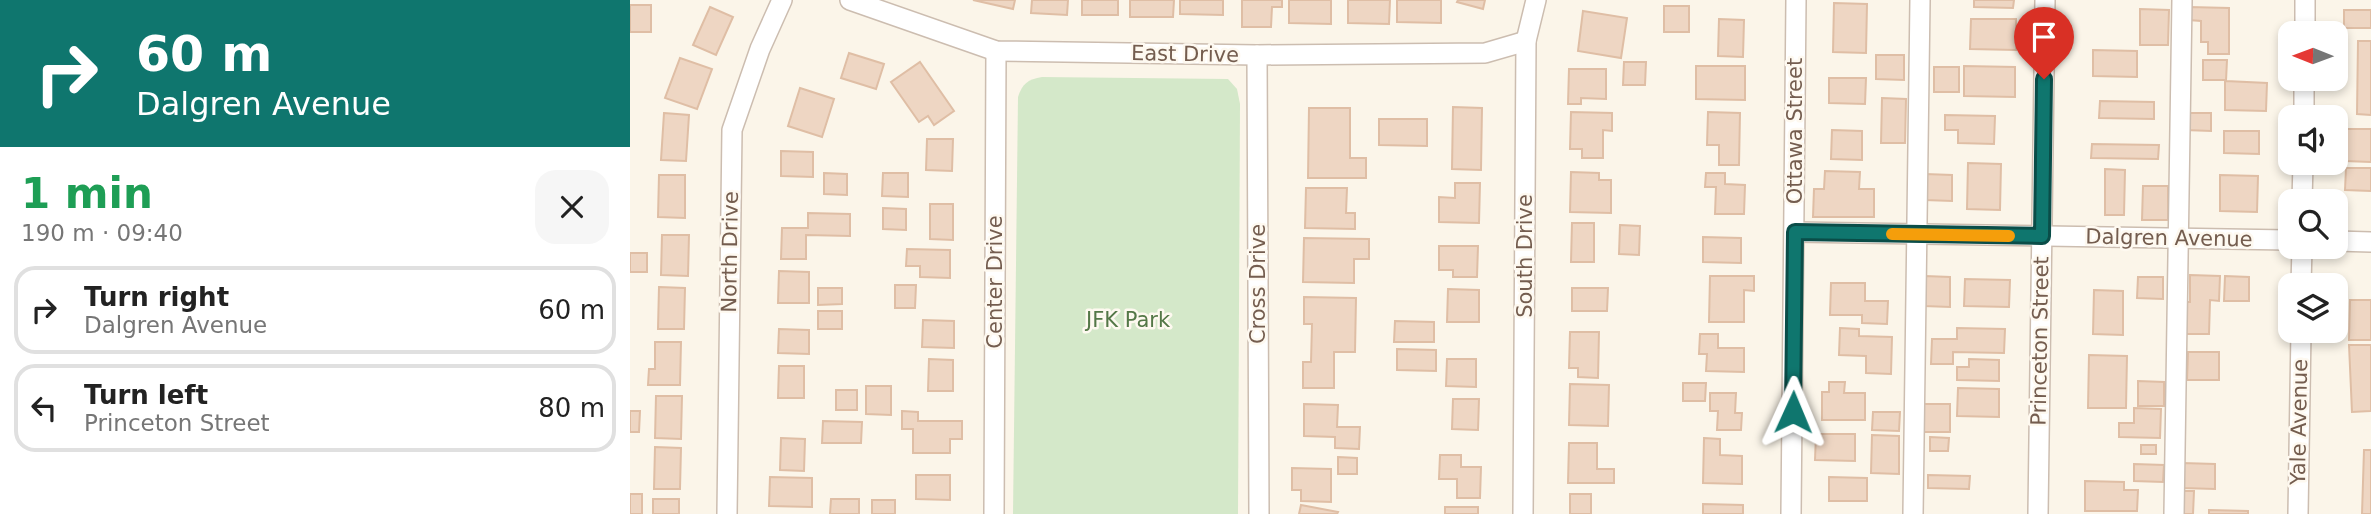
<!DOCTYPE html>
<meta charset="utf-8">
<style>
:root{--surface:#fff;--page:#f6f6f6;--text:#222;--muted:#767676;--line:#e0e0e0}
body{margin:0;font-family:"DejaVu Sans",sans-serif;background:var(--page);color:var(--text);height:100vh;display:flex;flex-direction:column;font-size:26px;white-space:nowrap}
*{box-sizing:border-box;margin:0}
p{font-size:23px;color:var(--muted)}
.icon{flex:none;width:38px;height:38px;fill:none;stroke:currentColor;stroke-width:2;stroke-linecap:round;stroke-linejoin:round}
.map{position:relative;flex:1;overflow:hidden}
.panel{display:flex;flex-direction:column;background:var(--surface);width:630px}
.panel>*{flex:none}
.hud{background:#0f766e;color:#fff;overflow:hidden}
.needle{width:46px;rotate:271deg}
.buttons{position:absolute;left:1648px;top:21px;display:grid;gap:14px}
.buttons a{display:grid;place-items:center;width:70px;height:70px;border-radius:14px;background:var(--surface);box-shadow:0 4px 10px #0003;font-size:35px}
.pin{position:absolute;display:grid;place-items:center;width:60px;height:60px;color:#fff;margin:-72px -30px;border-radius:50% 50% 50% 0;rotate:-45deg;box-shadow:0 0 7px #0007}
.pin .icon{rotate:45deg}
.me{position:absolute;width:77px;margin:-38px;rotate:1deg;stroke-linejoin:round;filter:drop-shadow(0 0 5px #0008)}
.turn{display:flex;align-items:center;gap:24px;height:147px;padding:0 21px;font-size:32px}
.turn .icon{width:91px;height:91px;stroke-width:2.5}
.turn b{display:block;font-size:49px;line-height:60px}
.round{display:grid;place-items:center;flex:none;width:74px;height:74px;border-radius:21px;background:var(--page)}
.summary{display:flex;align-items:center;justify-content:space-between;height:119px;padding:0 21px}
h1{font-size:42px;font-weight:600;line-height:52px;color:#1e9e55}
ul{padding:0;list-style:none}
li{display:flex;align-items:center;gap:21px;height:88px;margin:0 14px 10px;padding:0 7px;border:4px solid var(--line);border-radius:21px}
li div{flex:1}
li b{display:block;font-size:26px}
li em{font-style:normal}
main{display:flex;flex:1;min-height:0}
.map>svg:first-child{display:block}
</style>
<main>
<section class="panel">
<div class="hud">
<div class="turn"><svg class="icon" aria-label="right" viewBox="0 0 24 24"><path d="M7 20v-9h11M14 6l5 5-5 5"/></svg><div><b>60 m</b>Dalgren Avenue</div></div>
</div>
<div class="summary"><div><h1>1 min</h1><p>190 m · 09:40</p></div><a class="round"><svg class="icon" aria-label="close" viewBox="0 0 24 24"><path d="M6 6l12 12M18 6L6 18"/></svg></a></div>
<ul>
<li><svg class="icon" aria-label="right" viewBox="0 0 24 24"><path d="M7 20v-9h11M14 6l5 5-5 5"/></svg><div><b>Turn right</b><p>Dalgren Avenue</p></div><em>60 m</em></li>
<li><svg class="icon" aria-label="left" viewBox="0 0 24 24"><path d="M17 20v-9H6M10 6l-5 5 5 5"/></svg><div><b>Turn left</b><p>Princeton Street</p></div><em>80 m</em></li>
</ul>
</section>
<div class="map">
<svg width="1741" height="514" viewBox="0 0 1741 514">
<rect width="100%" height="100%" fill="#fbf5e9"/>
<path fill="#d4e8c9" d="M412 77 598 79 607 89 610 104 608 514H383L388 97C392 84 398 79 412 77Z"/>
<g fill="#eed6c3" stroke="#dfbea5" stroke-width="2">
<path d="M343 0H385L383 9Z"/>
<path d="M402 0H438L437 15 401 13Z"/>
<rect x="452" y="0" width="36" height="15"/>
<path d="M500 0H544L543 17H500Z"/>
<path d="M550 0H593V15L550 14Z"/>
<path d="M612 0H652V7H642L641 27H612Z"/>
<path d="M659 0H701V24L659 23Z"/>
<path d="M718 0H760L759 24 718 23Z"/>
<path d="M767 0H811V23L767 22Z"/>
<path d="M828 0H855L853 9 827 2Z"/>
<path d="M1344 0H1384L1383 8 1344 7Z"/>
<path d="M1204 3 1237 4 1236 53 1203 52Z"/>
<rect x="0" y="5" width="21" height="27"/>
<rect x="1034" y="6" width="25" height="26"/>
<path d="M80 7 103 17 86 55 63 45Z"/>
<path d="M1559 7 1599 8V54H1578V42H1571V21L1559 20Z"/>
<path d="M1510 9 1539 10 1538 45H1510Z"/>
<rect x="1714" y="10" width="27" height="18"/>
<path d="M953 11 997 18 991 58 948 51Z"/>
<path d="M1089 19 1114 20 1113 57 1088 56Z"/>
<path d="M1341 19H1386V50L1340 49Z"/>
<path d="M1728 41H1741V115L1727 114Z"/>
<path d="M1463 50 1507 51V77L1463 76Z"/>
<path d="M219 53 254 64 246 89 211 78Z"/>
<path d="M1246 55H1274V80L1246 79Z"/>
<path d="M50 58 82 69 67 109 35 98Z"/>
<path d="M1573 60H1597L1596 81 1637 83 1636 111 1595 110V80H1573Z"/>
<path d="M290 62 324 111 304 125 298 116 289 122 261 82Z"/>
<path d="M994 62H1016L1015 85H993Z"/>
<path d="M1066 66H1115V100L1066 99Z"/>
<path d="M1334 66 1385 67V97L1334 96Z"/>
<rect x="1304" y="67" width="25" height="25"/>
<path d="M939 69H976V99L951 98V104H938Z"/>
<path d="M1199 78H1236L1235 104 1199 103Z"/>
<path d="M170 88 204 99 192 137 158 126Z"/>
<path d="M1252 98 1276 99 1275 143H1251Z"/>
<path d="M1470 101 1524 102V119L1469 118Z"/>
<path d="M823 107 852 108 851 170 822 169Z"/>
<path d="M679 108H720V158H736V178H678Z"/>
<path d="M941 112 982 113V131L973 130V158H952V149H940Z"/>
<path d="M1078 112 1110 113 1109 165H1089V145H1077Z"/>
<path d="M34 113 59 115 56 161 31 160Z"/>
<path d="M1556 113H1581V131L1555 130Z"/>
<path d="M1315 115 1365 116 1364 144 1328 143V130H1315Z"/>
<path d="M749 119H797V146L749 145Z"/>
<path d="M1715 129H1741V162L1715 161Z"/>
<path d="M1202 130 1232 131V160L1201 159Z"/>
<path d="M1594 131H1629V154L1594 153Z"/>
<path d="M297 139H323L322 171 296 170Z"/>
<path d="M1462 144 1529 145 1528 159 1461 158Z"/>
<path d="M151 151 183 152V177L151 176Z"/>
<path d="M1338 163 1371 164 1370 210 1337 209Z"/>
<path d="M1716 168H1741V191L1715 190Z"/>
<path d="M1475 169 1495 170 1494 215H1475Z"/>
<path d="M1195 171 1230 172 1229 189H1244V217H1183L1184 189H1194Z"/>
<path d="M941 172 969 173V180H981V213L940 212Z"/>
<path d="M194 173 217 174V195L194 194Z"/>
<path d="M253 173H278V197L252 196Z"/>
<path d="M1076 173H1095V184L1115 185 1114 214H1085L1086 187H1075Z"/>
<path d="M1295 174 1322 175V201L1295 200Z"/>
<path d="M29 175H55V218L28 217Z"/>
<path d="M1590 175 1628 176 1627 212 1590 211Z"/>
<path d="M825 183H850L849 223 809 222V197L825 198Z"/>
<path d="M1513 186H1538V220H1512Z"/>
<path d="M676 188H717L716 213H725V229L675 228Z"/>
<path d="M300 204H323V240L300 239Z"/>
<path d="M253 208 276 209V230L253 229Z"/>
<path d="M178 213 220 214V236L176 235V259H151L152 228H178Z"/>
<path d="M942 223H964V262H941Z"/>
<path d="M990 225 1010 226 1009 255 989 254Z"/>
<path d="M32 235H59L58 276 31 275Z"/>
<path d="M1073 237 1111 238V263L1073 262Z"/>
<path d="M674 238 739 239V259H724V283L673 282Z"/>
<path d="M809 246H848L847 277H823V270H809Z"/>
<path d="M277 249 320 250V278L290 277V266H276Z"/>
<rect x="0" y="253" width="17" height="19"/>
<path d="M149 271 179 272V303H148Z"/>
<path d="M1560 275 1590 276 1589 301 1580 300 1579 334H1552V302H1560Z"/>
<path d="M1080 276H1124V291L1114 290V322H1079Z"/>
<path d="M1295 276 1320 277V307L1294 306Z"/>
<path d="M1595 276 1619 277V301H1594Z"/>
<path d="M1508 277H1533V299L1507 298Z"/>
<path d="M1335 279 1380 280 1379 307 1334 306Z"/>
<path d="M1201 283H1235V301H1258L1257 324 1232 323V315H1200Z"/>
<path d="M265 285H286L285 308H265Z"/>
<path d="M29 287 55 288 54 329H28Z"/>
<path d="M188 288H212V304L188 305Z"/>
<path d="M942 288H978L977 311H942Z"/>
<path d="M818 289 849 290V322H817Z"/>
<path d="M1464 290 1493 291V335L1463 334Z"/>
<path d="M674 297 726 298 725 352H704V388H673V362H681L682 324H674Z"/>
<path d="M1720 300H1741V340H1719Z"/>
<rect x="188" y="311" width="24" height="18"/>
<path d="M293 320 324 321V348L292 347Z"/>
<path d="M765 321 804 322V342H764Z"/>
<path d="M1210 328 1229 329V336L1262 337 1261 374 1236 373V356L1209 355Z"/>
<path d="M1327 328 1375 329 1374 353 1323 352V364H1301L1302 339H1327Z"/>
<path d="M149 329 179 330V354L148 353Z"/>
<path d="M940 332H969L968 378 948 377V368H939Z"/>
<path d="M1070 334H1088V348H1114V372L1076 371 1077 354H1069Z"/>
<path d="M25 342H51L50 385H18L19 369H25Z"/>
<path d="M1719 345H1741V411L1722 412Z"/>
<path d="M767 349 806 350V371L767 370Z"/>
<path d="M1558 352H1589V380H1557Z"/>
<path d="M1459 355 1497 356 1496 408H1458Z"/>
<path d="M299 359 323 360V391H298Z"/>
<path d="M817 359H846V387L816 386Z"/>
<path d="M1339 359 1369 360V381L1327 380V367H1339Z"/>
<path d="M149 366H174V398H148Z"/>
<path d="M1508 381 1534 382V406H1508Z"/>
<path d="M1199 382H1215L1214 393H1235V420H1192V392H1199Z"/>
<path d="M1053 383H1076L1075 401H1053Z"/>
<path d="M940 384 979 385 978 426 939 425Z"/>
<path d="M236 386H261V415L236 414Z"/>
<path d="M1328 388 1369 389V417L1327 416Z"/>
<rect x="206" y="390" width="21" height="20"/>
<path d="M1080 393H1106L1105 413H1112L1111 430H1087L1088 411H1080Z"/>
<path d="M26 396H52L51 439 25 438Z"/>
<path d="M823 399H849L848 430 822 429Z"/>
<path d="M674 404 708 405 707 427H730L729 449 705 448V437L674 436Z"/>
<rect x="1293" y="404" width="27" height="28"/>
<path d="M1504 408 1531 409 1530 438 1489 437V423H1504Z"/>
<path d="M0 411H10L9 432H0Z"/>
<path d="M272 411 288 412V421H332V439H320V453H283V429H272Z"/>
<path d="M1243 412H1270L1269 431 1242 430Z"/>
<path d="M193 421 232 422 231 443H192Z"/>
<path d="M1186 434H1225V461L1185 460Z"/>
<path d="M1242 435 1269 436V474L1241 473Z"/>
<path d="M1300 437 1319 438 1318 451H1300Z"/>
<path d="M151 438 175 439 174 471 150 470Z"/>
<path d="M1074 438 1090 439V455L1112 456V484L1073 483Z"/>
<path d="M939 443H967V469H984V483H938Z"/>
<rect x="1511" y="445" width="15" height="9"/>
<path d="M25 447 51 448 50 489H24Z"/>
<path d="M1734 450H1741V514H1732Z"/>
<path d="M810 455H831V467H851L850 498H827V479H809Z"/>
<path d="M708 457 727 458V474H708Z"/>
<path d="M1552 463 1585 464V489L1552 488Z"/>
<path d="M1504 464 1534 465 1533 482 1504 481Z"/>
<path d="M662 468 701 469V502L671 501V490H662Z"/>
<path d="M286 475H320V500L286 499Z"/>
<path d="M1298 475 1340 476 1339 489 1298 488Z"/>
<path d="M140 477 182 478V507L139 506Z"/>
<path d="M1199 477 1237 478V501H1199Z"/>
<path d="M1455 481 1494 482V490H1508L1507 511H1455Z"/>
<path d="M1549 491H1564L1563 514H1549Z"/>
<rect x="0" y="494" width="12" height="20"/>
<rect x="940" y="494" width="21" height="20"/>
<rect x="23" y="499" width="26" height="15"/>
<path d="M201 499H229V514H200Z"/>
<rect x="242" y="500" width="23" height="14"/>
<path d="M1073 504 1113 505V514H1073Z"/>
<path d="M671 505 708 512 707 514H669Z"/>
<rect x="815" y="507" width="33" height="7"/>
<path d="M1579 510 1618 511V514H1579Z"/>
</g>
<g fill="none" stroke-linecap="round" stroke-linejoin="round">
<g stroke="#ccbdb0" stroke-width="22">
<g id="minor">
<path d="M220 0 366 51 627 55 855 53 896 41"/>
<path d="M1675 33V0"/>
<path d="M627 55 629 514"/>
<path d="M1674 117V79"/>
<path d="M1672 201 1673 163"/>
<path d="M1165 232 1661 240"/>
<path d="M1706 241 1741 242"/>
<path d="M1671 285 1672 247"/>
<path d="M97 514 102 130 130 49 152 0"/>
<path d="M364 514 366 51"/>
<path d="M893 514 896 41 906 0"/>
<path d="M1161 514 1166 0"/>
<path d="M1283 514 1290 0"/>
<path d="M1408 514 1415 0"/>
<path d="M1544 514 1552 0"/>
<path d="M1668 514 1671 331"/>
</g>
</g>
<use href="#minor" stroke="#fff" stroke-width="19"/>
</g>
<g fill="none" stroke-linecap="round" stroke-linejoin="round">
<g stroke="#0a4d48" stroke-width="18">
<path id="route" d="M1163 412 1165 232 1412 236 1414 79"/>
</g>
<use href="#route" stroke="#0f766e" stroke-width="12"/>
<path stroke="#f59e0b" stroke-width="12" d="M1262 234 1379 236"/>
</g>
<g text-anchor="middle" stroke-width="5" stroke-linejoin="round" paint-order="stroke">
<g font-size="21" fill="#745d4f" stroke="#fef9f0">
<text transform="translate(555 54) rotate(1)" y="7">East Drive</text>
<text transform="translate(1165 131) rotate(-90)" y="7">Ottawa Street</text>
<text transform="translate(1539 238) rotate(1)" y="7">Dalgren Avenue</text>
<text transform="translate(100 252) rotate(-89)" y="7">North Drive</text>
<text transform="translate(895 256) rotate(-90)" y="7">South Drive</text>
<text transform="translate(365 282) rotate(-90)" y="7">Center Drive</text>
<text transform="translate(628 284) rotate(-90)" y="7">Cross Drive</text>
<text transform="translate(1410 341) rotate(-89)" y="7">Princeton Street</text>
<text transform="translate(1669 422) rotate(-89)" y="7">Yale Avenue</text>
</g>
<g font-size="21" fill="#547847" stroke="#fef9f0">
<text x="498" y="327">JFK Park</text>
</g>
</g>
</svg>
<div class="buttons">
<a><svg class="needle" viewBox="-14 -14 28 28"><path d="M0-13l5 13h-10z" fill="#e53935"/><path d="M0 13l5-13h-10z" fill="#767676"/></svg></a>
<a><svg class="icon" aria-label="sound" viewBox="0 0 24 24"><path d="M4 9h4l5-4v14l-5-4H4zM17 9q2 3 0 6"/></svg></a>
<a><svg class="icon" aria-label="search" viewBox="0 0 24 24"><circle cx="10" cy="10" r="6"/><path d="M15 15l6 6"/></svg></a>
<a><svg class="icon" aria-label="layers" viewBox="0 0 24 24"><path d="M12 4l9 5-9 5-9-5zM3 14l9 5 9-5"/></svg></a>
</div>
<div class="pin" style="left:1414px;top:79px;background:#d93025"><svg class="icon" aria-label="arrive" viewBox="0 0 24 24"><path d="M6 21V4h12l-3 4 3 4H6"/></svg></div>
<svg class="me" style="left:1163px;top:412px" viewBox="-20 -20 40 40"><path d="M0-17L14 15 0 8-14 15z" fill="#0f766e" stroke="#fff" stroke-width="4"/></svg>
</div>
</main>
